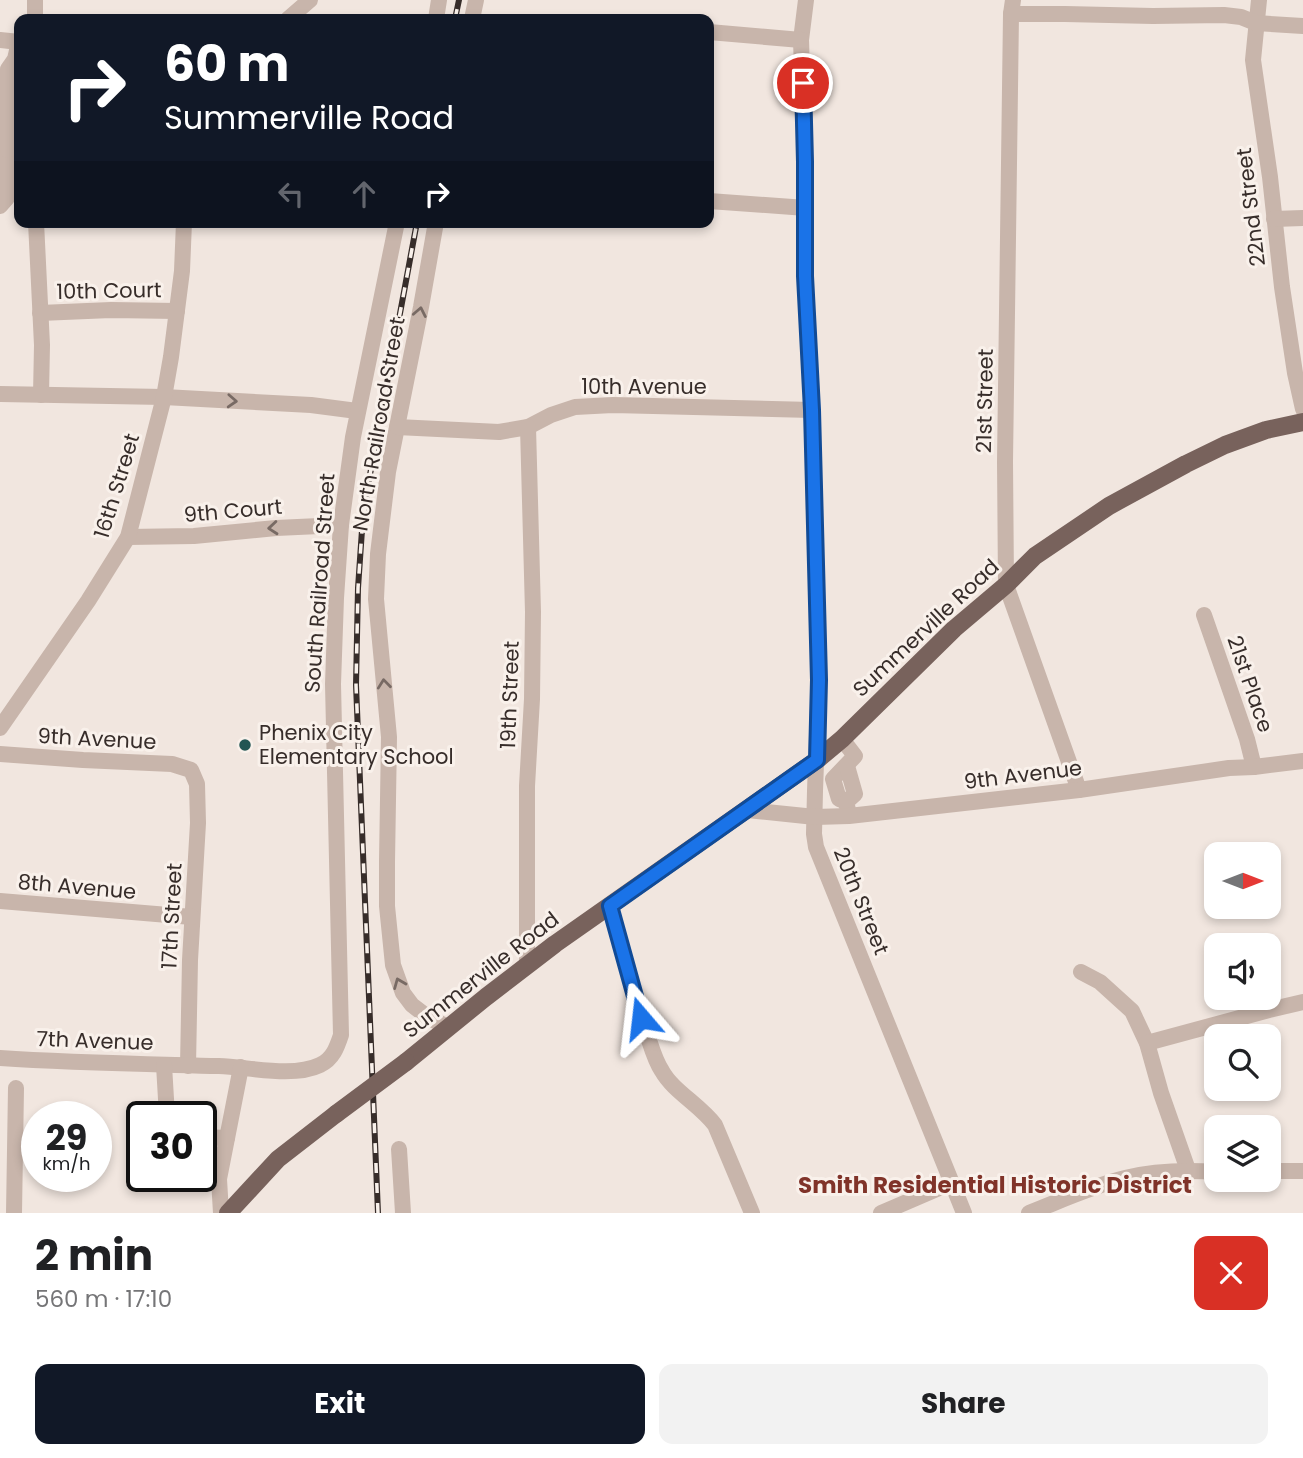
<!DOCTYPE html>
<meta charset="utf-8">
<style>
:root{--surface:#fff;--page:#f2f2f2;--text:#202124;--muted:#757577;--accent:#111827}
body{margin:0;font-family:Poppins,sans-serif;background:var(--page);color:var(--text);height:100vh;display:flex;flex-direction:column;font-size:26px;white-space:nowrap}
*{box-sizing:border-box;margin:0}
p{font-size:23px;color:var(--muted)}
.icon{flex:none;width:38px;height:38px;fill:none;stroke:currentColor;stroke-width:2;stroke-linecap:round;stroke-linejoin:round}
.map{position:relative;height:1213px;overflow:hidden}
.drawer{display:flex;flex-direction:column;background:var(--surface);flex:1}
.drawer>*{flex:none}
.hud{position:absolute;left:14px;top:14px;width:700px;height:214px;border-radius:14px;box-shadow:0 4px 10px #0003;background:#111827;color:#fff;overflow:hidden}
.needle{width:46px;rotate:90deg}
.tools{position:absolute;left:1204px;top:842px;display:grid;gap:14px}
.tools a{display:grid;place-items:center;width:77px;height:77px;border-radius:14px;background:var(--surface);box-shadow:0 4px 10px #0003;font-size:35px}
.speed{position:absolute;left:21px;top:1101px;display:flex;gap:14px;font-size:35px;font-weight:700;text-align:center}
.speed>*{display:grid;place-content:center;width:91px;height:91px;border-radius:50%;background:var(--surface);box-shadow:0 4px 10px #0003;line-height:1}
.speed small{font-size:18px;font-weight:400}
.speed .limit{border:4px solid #111;border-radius:10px;background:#fff;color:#111}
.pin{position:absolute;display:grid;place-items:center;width:60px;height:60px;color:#fff;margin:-30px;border:4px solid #fff;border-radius:50%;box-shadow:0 2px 7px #0007}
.me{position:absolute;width:77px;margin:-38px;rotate:343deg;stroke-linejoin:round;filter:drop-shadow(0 0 5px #0008)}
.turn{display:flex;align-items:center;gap:24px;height:147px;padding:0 35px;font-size:32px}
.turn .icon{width:91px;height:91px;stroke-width:2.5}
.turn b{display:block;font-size:49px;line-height:60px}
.lanes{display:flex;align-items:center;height:66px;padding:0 35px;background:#0003;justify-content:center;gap:35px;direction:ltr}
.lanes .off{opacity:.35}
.round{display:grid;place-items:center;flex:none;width:74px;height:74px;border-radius:14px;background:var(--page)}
.head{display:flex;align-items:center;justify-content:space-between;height:119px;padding:0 35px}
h1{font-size:42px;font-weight:700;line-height:52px}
.primary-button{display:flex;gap:14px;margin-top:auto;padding:14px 35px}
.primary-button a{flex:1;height:80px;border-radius:14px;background:var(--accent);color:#fff;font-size:28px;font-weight:700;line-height:80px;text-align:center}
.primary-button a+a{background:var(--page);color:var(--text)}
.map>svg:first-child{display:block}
</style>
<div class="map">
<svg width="1303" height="1213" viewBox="0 0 1303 1213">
<rect width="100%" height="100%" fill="#f1e6df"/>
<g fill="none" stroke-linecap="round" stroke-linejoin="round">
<g stroke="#c8b5ab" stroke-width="16">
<path d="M35 0V19"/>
<path d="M806 0 801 40 805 162V276L812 410 819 680 815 791 814 834 816 847 964 1213"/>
<path d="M1013 0 1011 14 1005 462 1006 585 1079 790"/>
<path d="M1259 0 1253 60 1270 177 1282 287 1295 373 1303 409"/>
<path d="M1011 14H1065L1153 16 1224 15 1241 17 1256 23 1303 26"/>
<path d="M288 19 310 0"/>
<path d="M436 19 439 0"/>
<path d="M472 19 476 0"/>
<path d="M709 32 801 40"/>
<path d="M0 40 19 42"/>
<path d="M0 150H8L7 198 0 206"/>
<path d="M8 150V69L15 59 19 42"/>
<path d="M709 201 806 208"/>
<path d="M1274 219 1303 218"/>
<path d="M36 222 42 345 41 395"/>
<path d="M436 222 421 307 388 472 378 554 376 599 389 737 387 862V906L393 965 403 993 412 1005 429 1018 448 1027"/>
<path d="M40 313 111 310 177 311"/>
<path d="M0 394 164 397 311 405 357 411"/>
<path d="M397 427 499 432 528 427 551 415 575 407 613 405 812 410"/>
<path d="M128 537 194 536 276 528 341 525"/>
<path d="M1204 615 1247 739 1254 767"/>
<path d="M0 728 88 601 128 537 164 397 171 357 182 271 184 222"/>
<path d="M842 739 855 756 833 779 839 799 846 802"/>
<path d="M0 754 83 760 172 764 191 770 197 784 198 823 190 960 188 1066"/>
<path d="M847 766 855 794 846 802 848 810"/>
<path d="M747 810 815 817 849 816 1079 790 1229 768 1254 767 1303 761"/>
<path d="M0 901 192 917"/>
<path d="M610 906C622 948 632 990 646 1031 651 1045 654 1059 662 1071 673 1091 700 1105 715 1125L752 1213"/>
<path d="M527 965V786L532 699 533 612 528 427"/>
<path d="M1081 972 1100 982 1132 1011 1147 1043 1161 1093 1188 1170"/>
<path d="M1147 1043 1269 1010 1303 1002"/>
<path d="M0 1058C73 1063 146 1064 219 1066 249 1067 293 1078 320 1065 333 1059 337 1047 341 1035L333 684 336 598 341 525 353 437 397 222"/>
<path d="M164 1065 167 1116"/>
<path d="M201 1137 227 1138"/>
<path d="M399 1149 403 1213"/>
<path d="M1269 1171H1303"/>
<path d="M14 1213 16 1088"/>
<path d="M221 1213 219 1179 241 1067"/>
<path d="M881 1213 951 1183"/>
<path d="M1029 1213C1060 1201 1092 1186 1125 1178 1154 1171 1186 1170 1216 1172"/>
</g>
<g stroke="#78625c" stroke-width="18">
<path d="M406 1062 486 997 555 944 817 760 842 739 954 629 1006 585 1035 556 1109 506 1186 464 1225 445 1266 430 1303 422"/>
<path d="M228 1213 278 1159 336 1114"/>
</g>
<g stroke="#372d2a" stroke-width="6">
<g id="rail">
<path d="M455 19 459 0"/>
<path d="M378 1213 356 685 358 588 362 530 369 480 417 222"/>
</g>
</g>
<use href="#rail" stroke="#f9f1eb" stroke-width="3.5" stroke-dasharray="10" stroke-linecap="butt"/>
<path stroke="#78625c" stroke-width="18" d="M336 1114 406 1062"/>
</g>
<defs><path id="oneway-chevron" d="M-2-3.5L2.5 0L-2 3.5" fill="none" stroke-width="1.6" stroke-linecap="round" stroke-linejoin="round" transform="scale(1.75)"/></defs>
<g stroke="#786a64">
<use href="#oneway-chevron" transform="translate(420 312) rotate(-79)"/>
<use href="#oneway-chevron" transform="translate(232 401) rotate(3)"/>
<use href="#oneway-chevron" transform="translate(273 528) rotate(175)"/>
<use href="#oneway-chevron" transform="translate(384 684) rotate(-96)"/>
<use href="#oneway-chevron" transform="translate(399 983) rotate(-112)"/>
</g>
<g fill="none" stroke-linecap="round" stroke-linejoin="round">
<g stroke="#114b97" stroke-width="18">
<path id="route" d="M641 1018 610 906 817 760 819 680 812 410 805 276V162L803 83"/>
</g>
<use href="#route" stroke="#1a73e8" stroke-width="12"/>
</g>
<circle fill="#225553" stroke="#f9f1eb" stroke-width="2.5" cx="245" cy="745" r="7"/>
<g text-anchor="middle" stroke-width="6" stroke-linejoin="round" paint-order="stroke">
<g font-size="21" fill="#372d2a" stroke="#f9f1eb">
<text transform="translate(1251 207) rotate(-97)" y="7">22nd Street</text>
<text transform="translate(109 291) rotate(-1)" y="7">10th Court</text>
<text x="644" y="394">10th Avenue</text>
<text transform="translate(985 401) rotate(-89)" y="7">21st Street</text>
<text transform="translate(379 424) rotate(-80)" y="7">North Railroad Street</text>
<text transform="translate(117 486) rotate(-73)" y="7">16th Street</text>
<text transform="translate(233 511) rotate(-5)" y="7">9th Court</text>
<text transform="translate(320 583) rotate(-86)" y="7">South Railroad Street</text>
<text transform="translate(926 628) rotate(-43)" y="7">Summerville Road</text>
<text transform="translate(1250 684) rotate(71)" y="7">21st Place</text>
<text transform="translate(510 695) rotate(-88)" y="7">19th Street</text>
<text transform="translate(97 739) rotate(3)" y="7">9th Avenue</text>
<text transform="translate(1023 775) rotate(-7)" y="7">9th Avenue</text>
<text transform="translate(77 887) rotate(5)" y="7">8th Avenue</text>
<text transform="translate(861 901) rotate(68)" y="7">20th Street</text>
<text transform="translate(172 916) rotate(-87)" y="7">17th Street</text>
<text transform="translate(481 975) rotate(-38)" y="7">Summerville Road</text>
<text transform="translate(95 1041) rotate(2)" y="7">7th Avenue</text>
</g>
<g font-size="21" fill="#372d2a" stroke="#f9f1eb" text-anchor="start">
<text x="259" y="740">Phenix City<tspan x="259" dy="24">Elementary School</tspan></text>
</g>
<g font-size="23" font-weight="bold" fill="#803329" stroke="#f9f1eb">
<text x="995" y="1193">Smith Residential Historic District</text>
</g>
</g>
</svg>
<div class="tools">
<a><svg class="needle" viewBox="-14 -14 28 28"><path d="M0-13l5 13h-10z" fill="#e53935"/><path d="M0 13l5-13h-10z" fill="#757577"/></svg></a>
<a><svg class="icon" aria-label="sound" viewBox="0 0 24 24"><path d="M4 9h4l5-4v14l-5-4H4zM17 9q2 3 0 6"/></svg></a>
<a><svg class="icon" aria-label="search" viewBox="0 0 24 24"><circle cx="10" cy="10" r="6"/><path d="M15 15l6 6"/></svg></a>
<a><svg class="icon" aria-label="layers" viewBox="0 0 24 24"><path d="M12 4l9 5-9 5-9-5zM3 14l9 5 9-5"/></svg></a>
</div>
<div class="speed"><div>29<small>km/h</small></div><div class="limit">30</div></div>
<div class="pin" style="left:803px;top:83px;background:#d93025"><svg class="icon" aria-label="arrive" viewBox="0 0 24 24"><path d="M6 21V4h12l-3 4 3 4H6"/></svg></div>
<svg class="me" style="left:641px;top:1018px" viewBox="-20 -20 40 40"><path d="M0-17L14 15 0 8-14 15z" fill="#1a73e8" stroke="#fff" stroke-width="4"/></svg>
<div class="hud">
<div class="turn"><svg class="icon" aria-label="right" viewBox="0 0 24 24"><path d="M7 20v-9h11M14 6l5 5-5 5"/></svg><div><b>60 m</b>Summerville Road</div></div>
<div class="lanes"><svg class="icon off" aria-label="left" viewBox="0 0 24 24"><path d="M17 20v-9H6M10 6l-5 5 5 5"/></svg><svg class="icon off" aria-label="ahead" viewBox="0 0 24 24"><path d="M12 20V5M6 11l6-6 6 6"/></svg><svg class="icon" aria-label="right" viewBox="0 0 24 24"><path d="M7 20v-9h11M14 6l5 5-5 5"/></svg></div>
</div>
</div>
<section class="drawer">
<div class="head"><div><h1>2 min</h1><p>560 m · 17:10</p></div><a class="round" style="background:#d93025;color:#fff"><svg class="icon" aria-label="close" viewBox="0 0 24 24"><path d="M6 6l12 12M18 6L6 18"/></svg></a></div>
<div class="primary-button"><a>Exit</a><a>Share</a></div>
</section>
